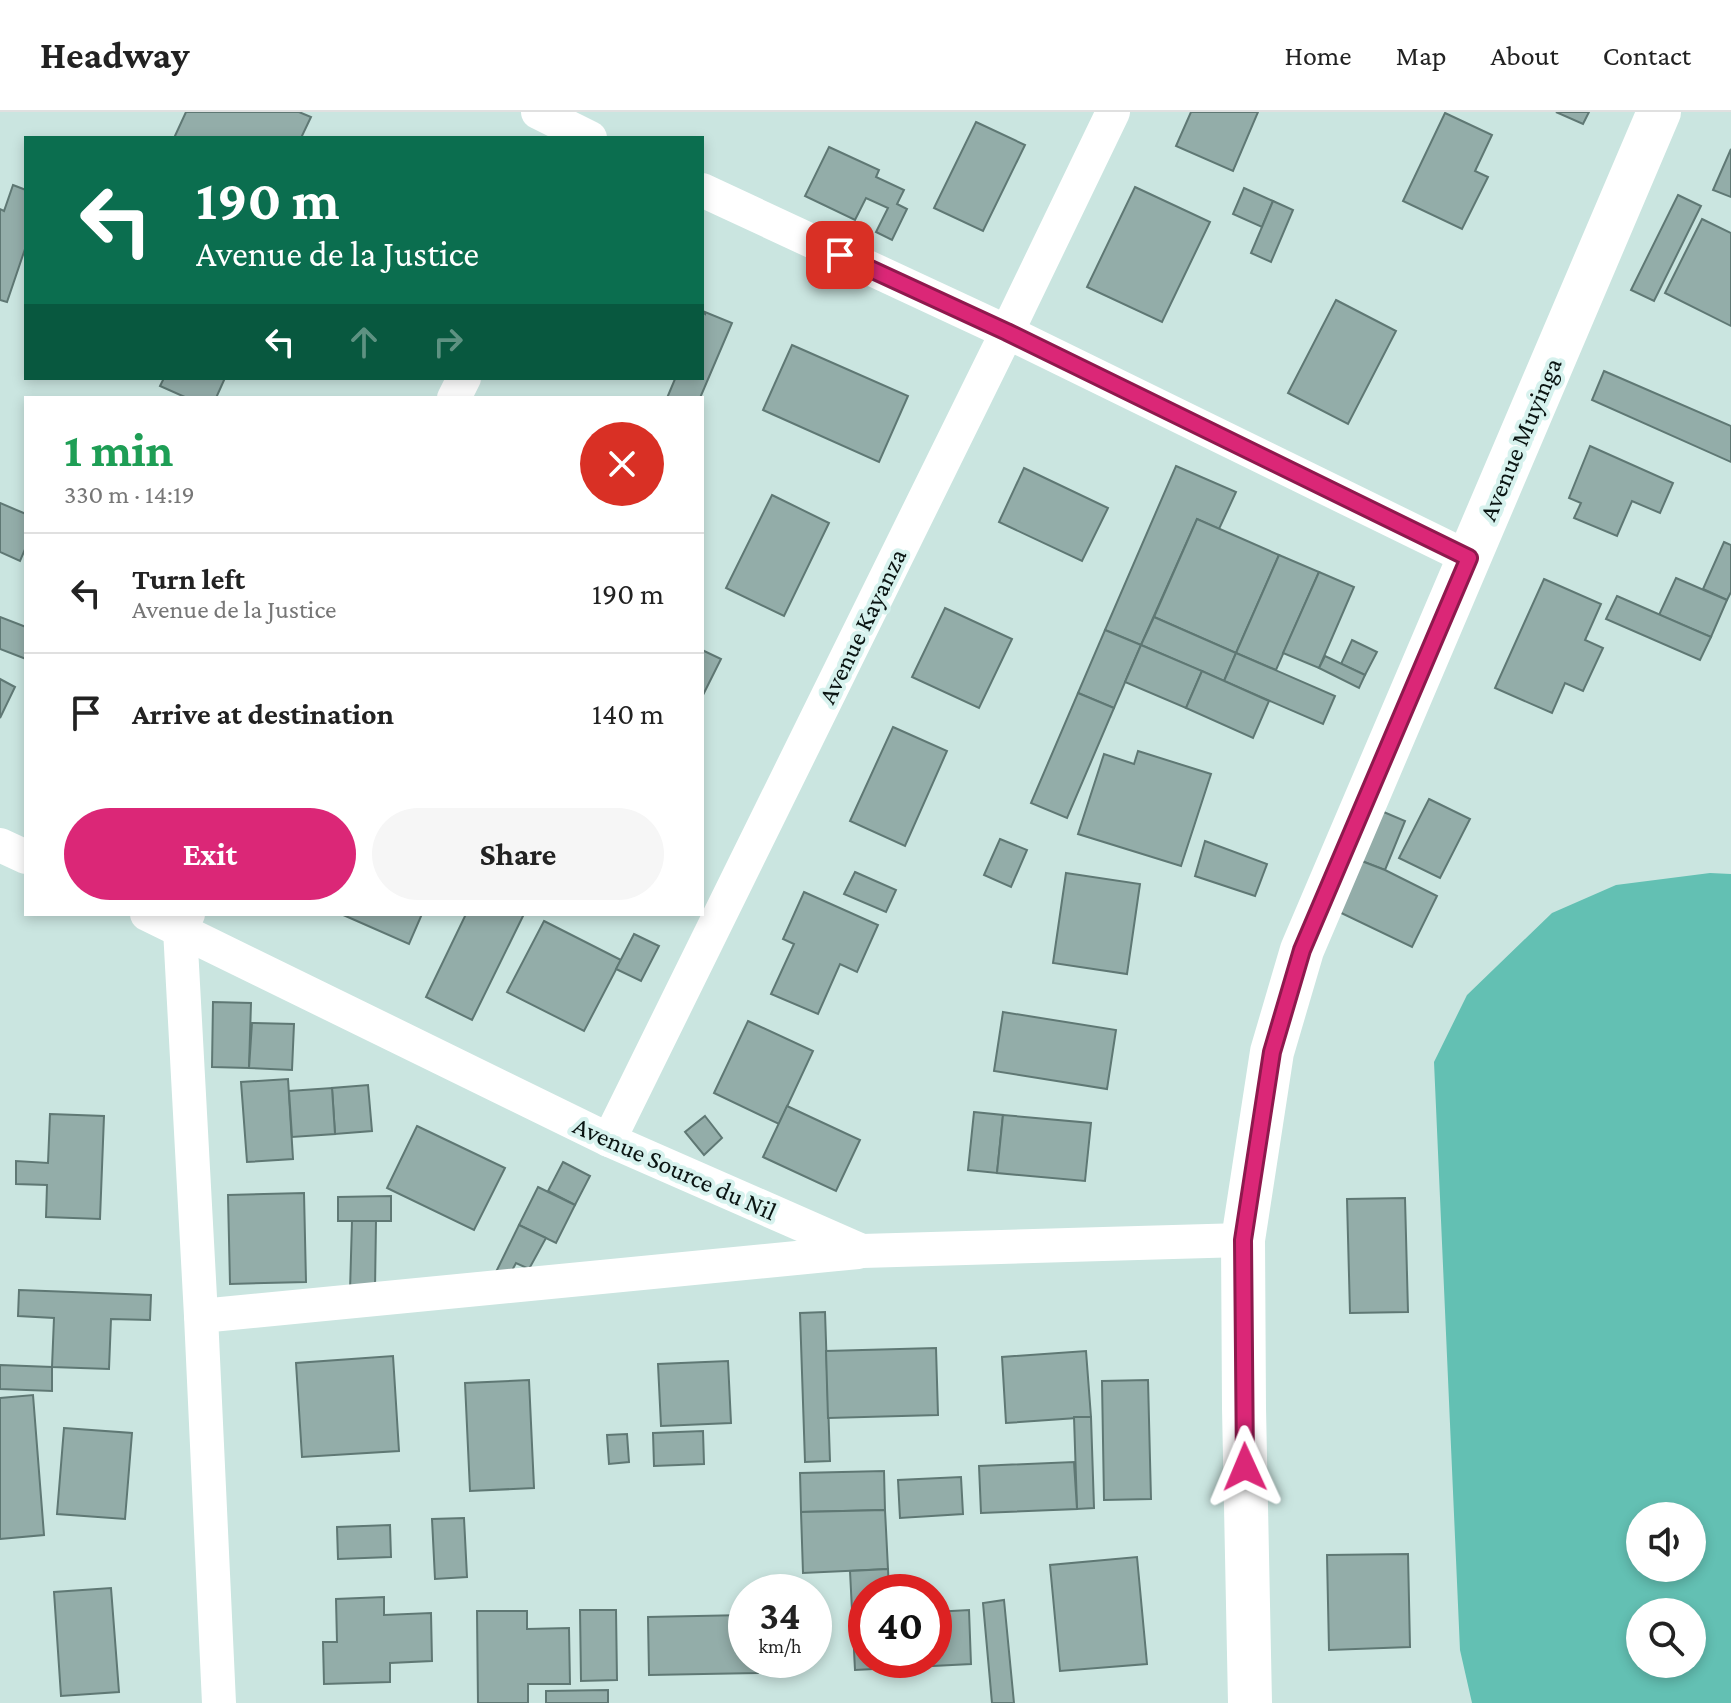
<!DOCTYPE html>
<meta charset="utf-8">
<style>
:root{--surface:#fff;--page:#f6f6f6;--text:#222;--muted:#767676;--line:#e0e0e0;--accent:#db2777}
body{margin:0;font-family:"Crimson Pro",serif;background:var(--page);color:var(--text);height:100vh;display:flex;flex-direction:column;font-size:30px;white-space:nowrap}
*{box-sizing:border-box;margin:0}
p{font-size:26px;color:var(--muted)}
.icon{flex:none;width:44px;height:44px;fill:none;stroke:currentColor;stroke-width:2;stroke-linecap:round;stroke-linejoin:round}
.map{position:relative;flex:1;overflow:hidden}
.drawer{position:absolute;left:24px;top:284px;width:680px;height:520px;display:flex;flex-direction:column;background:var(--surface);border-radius:0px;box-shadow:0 4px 12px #0003}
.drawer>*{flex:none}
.guide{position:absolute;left:24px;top:24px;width:680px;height:244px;border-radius:0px;box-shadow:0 4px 12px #0003;background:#0b6e4f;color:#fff;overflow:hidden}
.controls{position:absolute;left:1626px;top:1390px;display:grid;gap:16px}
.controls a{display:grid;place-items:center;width:80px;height:80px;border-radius:50%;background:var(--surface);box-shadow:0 4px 12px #0003;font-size:40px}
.speed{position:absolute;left:728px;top:1462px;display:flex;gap:16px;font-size:40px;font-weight:700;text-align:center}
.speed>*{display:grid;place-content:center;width:104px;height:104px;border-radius:50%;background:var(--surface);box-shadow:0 4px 12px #0003;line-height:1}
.speed small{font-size:20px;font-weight:400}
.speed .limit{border:12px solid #d22;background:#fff;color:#111}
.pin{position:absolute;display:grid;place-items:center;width:68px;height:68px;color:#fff;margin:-34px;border-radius:16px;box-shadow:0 4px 12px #0006}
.me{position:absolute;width:88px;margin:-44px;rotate:359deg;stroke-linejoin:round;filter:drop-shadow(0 0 6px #0008)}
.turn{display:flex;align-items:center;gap:28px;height:168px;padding:0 40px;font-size:36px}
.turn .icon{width:104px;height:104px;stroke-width:2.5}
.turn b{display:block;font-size:56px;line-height:68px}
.lanes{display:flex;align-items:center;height:76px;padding:0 40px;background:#0003;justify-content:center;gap:40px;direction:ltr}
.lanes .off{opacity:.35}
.round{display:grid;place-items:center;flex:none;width:84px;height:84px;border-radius:42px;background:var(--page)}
.summary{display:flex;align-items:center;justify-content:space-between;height:136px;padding:0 40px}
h1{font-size:48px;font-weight:700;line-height:60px;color:#1e9e55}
.cta{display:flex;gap:16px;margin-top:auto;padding:16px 40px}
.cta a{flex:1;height:92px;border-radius:48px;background:var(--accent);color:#fff;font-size:32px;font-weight:700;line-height:92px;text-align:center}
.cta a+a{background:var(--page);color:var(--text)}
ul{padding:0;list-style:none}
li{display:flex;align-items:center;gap:24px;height:120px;padding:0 40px;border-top:2px solid var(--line)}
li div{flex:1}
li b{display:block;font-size:30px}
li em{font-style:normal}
header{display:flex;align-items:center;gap:48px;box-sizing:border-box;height:112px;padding:0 40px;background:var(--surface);border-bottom:2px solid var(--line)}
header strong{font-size:38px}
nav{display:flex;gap:44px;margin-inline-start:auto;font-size:28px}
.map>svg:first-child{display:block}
</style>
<header>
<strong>Headway</strong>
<nav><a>Home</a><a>Map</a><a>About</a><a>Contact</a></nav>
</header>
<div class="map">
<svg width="1731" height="1591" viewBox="0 0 1731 1591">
<rect width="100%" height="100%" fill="#cae5e0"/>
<path fill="#63c0b3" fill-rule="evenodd" d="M1710 761 1731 762V1591H1472L1460 1538 1434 950 1467 883 1552 801 1616 773ZM1640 1404H1692V1456H1640ZM1640 1500H1692V1552H1640Z"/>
<g fill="#93ada9" stroke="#5f7874" stroke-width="2">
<path d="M186 0H299L311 5 301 26H174Z"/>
<path d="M1191 0H1258L1233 59 1176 34Z"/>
<path d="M1556 0H1589L1583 12Z"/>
<path d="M1445 1 1492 23 1475 59 1488 65 1462 117 1403 89Z"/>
<path d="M976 10 1025 33 983 119 934 96Z"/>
<path d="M829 35 879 58 876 65 904 78 897 92 907 97 892 128 876 120 888 96 866 86 855 108 805 84Z"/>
<path d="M1731 37V85L1713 78Z"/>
<path d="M13 73 26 78V134L7 190 0 188V97L4 99Z"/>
<path d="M1135 75 1210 110 1162 210 1087 175Z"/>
<path d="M1244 76 1273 89 1262 115 1233 102Z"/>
<path d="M1678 83 1701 94 1654 189 1631 178Z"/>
<path d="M1273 89 1293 98 1271 150 1251 141Z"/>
<path d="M1702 107 1731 121V214L1665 181Z"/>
<path d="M1336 188 1396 219 1348 312 1288 281Z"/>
<path d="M702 200 705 202V200L732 211 700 286H667L675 267 672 266H702Z"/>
<path d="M792 233 908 284 879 350 763 298Z"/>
<path d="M1604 259 1731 314V350L1592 288Z"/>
<path d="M164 266H225L216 286H187L160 274Z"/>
<path d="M1590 334 1673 371 1660 401 1632 389 1617 424 1574 406 1581 391 1569 386Z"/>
<path d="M1176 354 1236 380 1219 417 1197 407 1141 533 1105 518Z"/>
<path d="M1024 356 1108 396 1082 449 999 410Z"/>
<path d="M772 383 829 411 784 504 726 476Z"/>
<path d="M0 391 26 402V435L20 449 0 440Z"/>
<path d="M1197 407 1279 443 1236 541 1154 505Z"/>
<path d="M1724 430 1731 433V480L1727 488 1703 477Z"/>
<path d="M1279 443 1319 460 1276 558 1236 541Z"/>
<path d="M1319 460 1354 475 1319 556 1283 541Z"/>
<path d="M1676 466 1727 488 1711 525 1659 503Z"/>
<path d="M1544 467 1601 492 1585 528 1603 536 1583 579 1565 571 1552 601 1495 576Z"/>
<path d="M1617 484 1711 525 1700 548 1606 507Z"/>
<path d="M945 496 1012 527 979 596 912 565Z"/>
<path d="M0 505 26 515V547L0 537Z"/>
<path d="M1154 505 1236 541 1224 569 1141 533Z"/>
<path d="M1105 518 1141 533 1114 596 1078 581Z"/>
<path d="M1352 528 1377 540 1365 563 1341 552Z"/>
<path d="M1141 533 1202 559 1186 596 1125 570Z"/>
<path d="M702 538 721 547 702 585Z"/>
<path d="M1236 541 1335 584 1323 612 1224 569Z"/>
<path d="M1325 544 1365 563 1359 576 1319 556Z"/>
<path d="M1202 559 1269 589 1253 626 1186 596Z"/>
<path d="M0 567 15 575 0 606Z"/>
<path d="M1078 581 1114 596 1067 706 1031 691Z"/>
<path d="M893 615 947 639 905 734 850 709Z"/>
<path d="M1138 639 1211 662 1181 754 1078 722 1104 642 1134 652Z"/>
<path d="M1429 687 1470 707 1440 766 1399 746Z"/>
<path d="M1379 698 1405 709 1385 758 1359 748Z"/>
<path d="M1000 727 1027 738 1011 775 984 763Z"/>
<path d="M1205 729 1267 752 1255 784 1195 764Z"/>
<path d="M1359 748 1385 758 1437 784 1412 835 1335 798Z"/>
<path d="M855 760 896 778 886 800 844 782Z"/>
<path d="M1066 761 1140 772 1127 862 1053 851Z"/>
<path d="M804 780 878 813 857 860 840 852 818 902 771 882 794 832 783 827Z"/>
<path d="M341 802H422L409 832Z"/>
<path d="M466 802H524L472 908 426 885Z"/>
<path d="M544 809 621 848 584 919 507 880Z"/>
<path d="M634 822 659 834 641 869 616 857Z"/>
<path d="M213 890 251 891 249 956 212 955Z"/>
<path d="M1003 900 1116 918 1107 977 994 959Z"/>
<path d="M748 909 813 939 779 1012 714 981Z"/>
<path d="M252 911 294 912 292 958 249 956Z"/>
<path d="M288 967 293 1047 247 1050 241 970Z"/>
<path d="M368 973 372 1019 335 1022 332 976Z"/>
<path d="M332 976 335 1022 292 1025 289 979Z"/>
<path d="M787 994 860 1028 836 1079 763 1045Z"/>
<path d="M974 1000 1003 1003 997 1061 968 1058Z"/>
<path d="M50 1002 104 1004 100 1107 46 1105 47 1073 16 1072V1049L48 1051Z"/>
<path d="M1003 1003 1091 1011 1085 1069 997 1061Z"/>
<path d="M705 1004 722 1026 704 1043 685 1020Z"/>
<path d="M417 1014 505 1056 474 1118 387 1076Z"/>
<path d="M563 1050 590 1064 575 1093 548 1079Z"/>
<path d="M538 1075 575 1093 556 1131 519 1113Z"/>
<path d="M304 1081 306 1170 230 1172 228 1083Z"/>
<path d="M391 1084V1109H338V1085Z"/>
<path d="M1405 1086 1408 1200 1350 1201 1347 1087Z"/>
<path d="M352 1109H376L375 1178 350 1179Z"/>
<path d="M519 1113 546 1126 529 1157 516 1151 508 1166 496 1160Z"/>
<path d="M19 1178 151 1183 150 1208 111 1207 109 1257 52 1255 54 1206 18 1204Z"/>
<path d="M825 1200 830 1349 805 1350 800 1201Z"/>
<path d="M936 1236 938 1303 828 1306 826 1239Z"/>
<path d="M1086 1239 1091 1305 1006 1311 1002 1245Z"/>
<path d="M393 1244 399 1339 302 1345 296 1251Z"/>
<path d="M728 1249 731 1311 661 1314 658 1252Z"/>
<path d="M0 1253 52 1255V1279L0 1277Z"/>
<path d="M529 1268 534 1376 470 1379 465 1271Z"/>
<path d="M1148 1268 1151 1387 1104 1388 1102 1269Z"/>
<path d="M33 1283 44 1423 0 1427V1286Z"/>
<path d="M1074 1305H1091L1094 1396 1077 1397Z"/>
<path d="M64 1316 132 1321 125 1407 57 1402Z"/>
<path d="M703 1319 704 1352 654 1354 653 1321Z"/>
<path d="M627 1322 629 1350 609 1352 607 1323Z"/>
<path d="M1074 1350 1077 1397 981 1401 979 1354Z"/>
<path d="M884 1359 885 1398 801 1400 800 1361Z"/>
<path d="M961 1365 963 1402 900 1406 898 1368Z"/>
<path d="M885 1398 888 1457 803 1461 801 1400Z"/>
<path d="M464 1406 467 1465 435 1467 432 1407Z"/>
<path d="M390 1413 391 1445 338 1447 337 1415Z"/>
<path d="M1408 1442 1410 1535 1329 1538 1327 1443Z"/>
<path d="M1137 1445 1147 1552 1060 1559 1050 1453Z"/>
<path d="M888 1457 889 1480H866V1548H934V1500L969 1498 971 1552 855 1558 850 1459Z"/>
<path d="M111 1476 119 1580 61 1584 54 1480Z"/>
<path d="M384 1485V1503L431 1501 432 1549 390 1551V1570L324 1572 323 1530H337L336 1487Z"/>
<path d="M1004 1488 1014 1591H992L983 1491Z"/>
<path d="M580 1498H616L617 1568 581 1569Z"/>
<path d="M477 1499H527V1517L569 1516 570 1572H528V1591H478Z"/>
<path d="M746 1503V1548H758V1561L649 1563 648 1505Z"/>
<path d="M608 1578V1591H546V1579Z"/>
</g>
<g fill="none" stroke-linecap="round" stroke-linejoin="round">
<g stroke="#fff" stroke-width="34">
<path d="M538 0 590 26"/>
<path d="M702 78 1007 220 1469 446"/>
<path d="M454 286 464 266"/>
<path d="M0 733 26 745"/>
<path d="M147 802 609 1028 862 1139 1243 1128"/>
<path d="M188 802 180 817 201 1204 219 1591"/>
<path d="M609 1028 1007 220 1113 0"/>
<path d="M201 1204 858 1140"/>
</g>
<path stroke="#fff" stroke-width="44" d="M1250 1591 1244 1296 1243 1128 1272 940 1302 838 1659 0"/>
</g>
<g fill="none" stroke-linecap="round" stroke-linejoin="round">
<g stroke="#8e194d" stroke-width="20">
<path id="route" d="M840 143 1007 220 1469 446 1302 838 1272 940 1243 1128 1245 1355"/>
</g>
<use href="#route" stroke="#db2777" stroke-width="14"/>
</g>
<g text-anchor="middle" stroke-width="8" stroke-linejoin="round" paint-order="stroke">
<g font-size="26" fill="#0a1412" stroke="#d7f2ee">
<text transform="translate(1520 327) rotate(-67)" y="9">Avenue Muyinga</text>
<text transform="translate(862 514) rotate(-64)" y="9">Avenue Kayanza</text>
<text transform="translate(675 1056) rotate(24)" y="9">Avenue Source du Nil</text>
</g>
</g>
</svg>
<div class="controls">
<a><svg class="icon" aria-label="sound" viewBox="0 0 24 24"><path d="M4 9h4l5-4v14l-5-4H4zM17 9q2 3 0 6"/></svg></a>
<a><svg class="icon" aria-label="search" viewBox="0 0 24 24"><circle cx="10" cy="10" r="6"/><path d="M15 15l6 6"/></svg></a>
</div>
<div class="speed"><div>34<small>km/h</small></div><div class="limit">40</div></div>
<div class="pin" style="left:840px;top:143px;background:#d93025"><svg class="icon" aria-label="arrive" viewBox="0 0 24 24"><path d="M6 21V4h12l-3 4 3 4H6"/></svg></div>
<svg class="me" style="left:1245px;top:1355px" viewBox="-20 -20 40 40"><path d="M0-17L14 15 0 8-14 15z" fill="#db2777" stroke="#fff" stroke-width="4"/></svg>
<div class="guide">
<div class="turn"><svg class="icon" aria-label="left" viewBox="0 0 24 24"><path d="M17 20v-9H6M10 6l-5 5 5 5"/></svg><div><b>190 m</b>Avenue de la Justice</div></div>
<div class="lanes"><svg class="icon" aria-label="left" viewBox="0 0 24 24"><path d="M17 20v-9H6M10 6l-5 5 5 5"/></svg><svg class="icon off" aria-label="ahead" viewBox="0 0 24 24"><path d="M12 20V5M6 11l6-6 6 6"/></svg><svg class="icon off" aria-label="right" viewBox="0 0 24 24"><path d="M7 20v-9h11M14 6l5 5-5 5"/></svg></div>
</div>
<section class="drawer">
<div class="summary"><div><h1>1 min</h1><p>330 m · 14:19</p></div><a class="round" style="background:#d93025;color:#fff"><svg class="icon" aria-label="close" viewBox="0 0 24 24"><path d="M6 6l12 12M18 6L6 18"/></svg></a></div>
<ul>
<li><svg class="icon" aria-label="left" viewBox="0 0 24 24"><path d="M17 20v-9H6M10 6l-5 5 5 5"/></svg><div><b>Turn left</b><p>Avenue de la Justice</p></div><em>190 m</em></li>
<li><svg class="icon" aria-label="arrive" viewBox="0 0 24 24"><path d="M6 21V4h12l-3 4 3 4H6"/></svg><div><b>Arrive at destination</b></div><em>140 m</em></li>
</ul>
<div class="cta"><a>Exit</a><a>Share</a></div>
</section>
</div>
